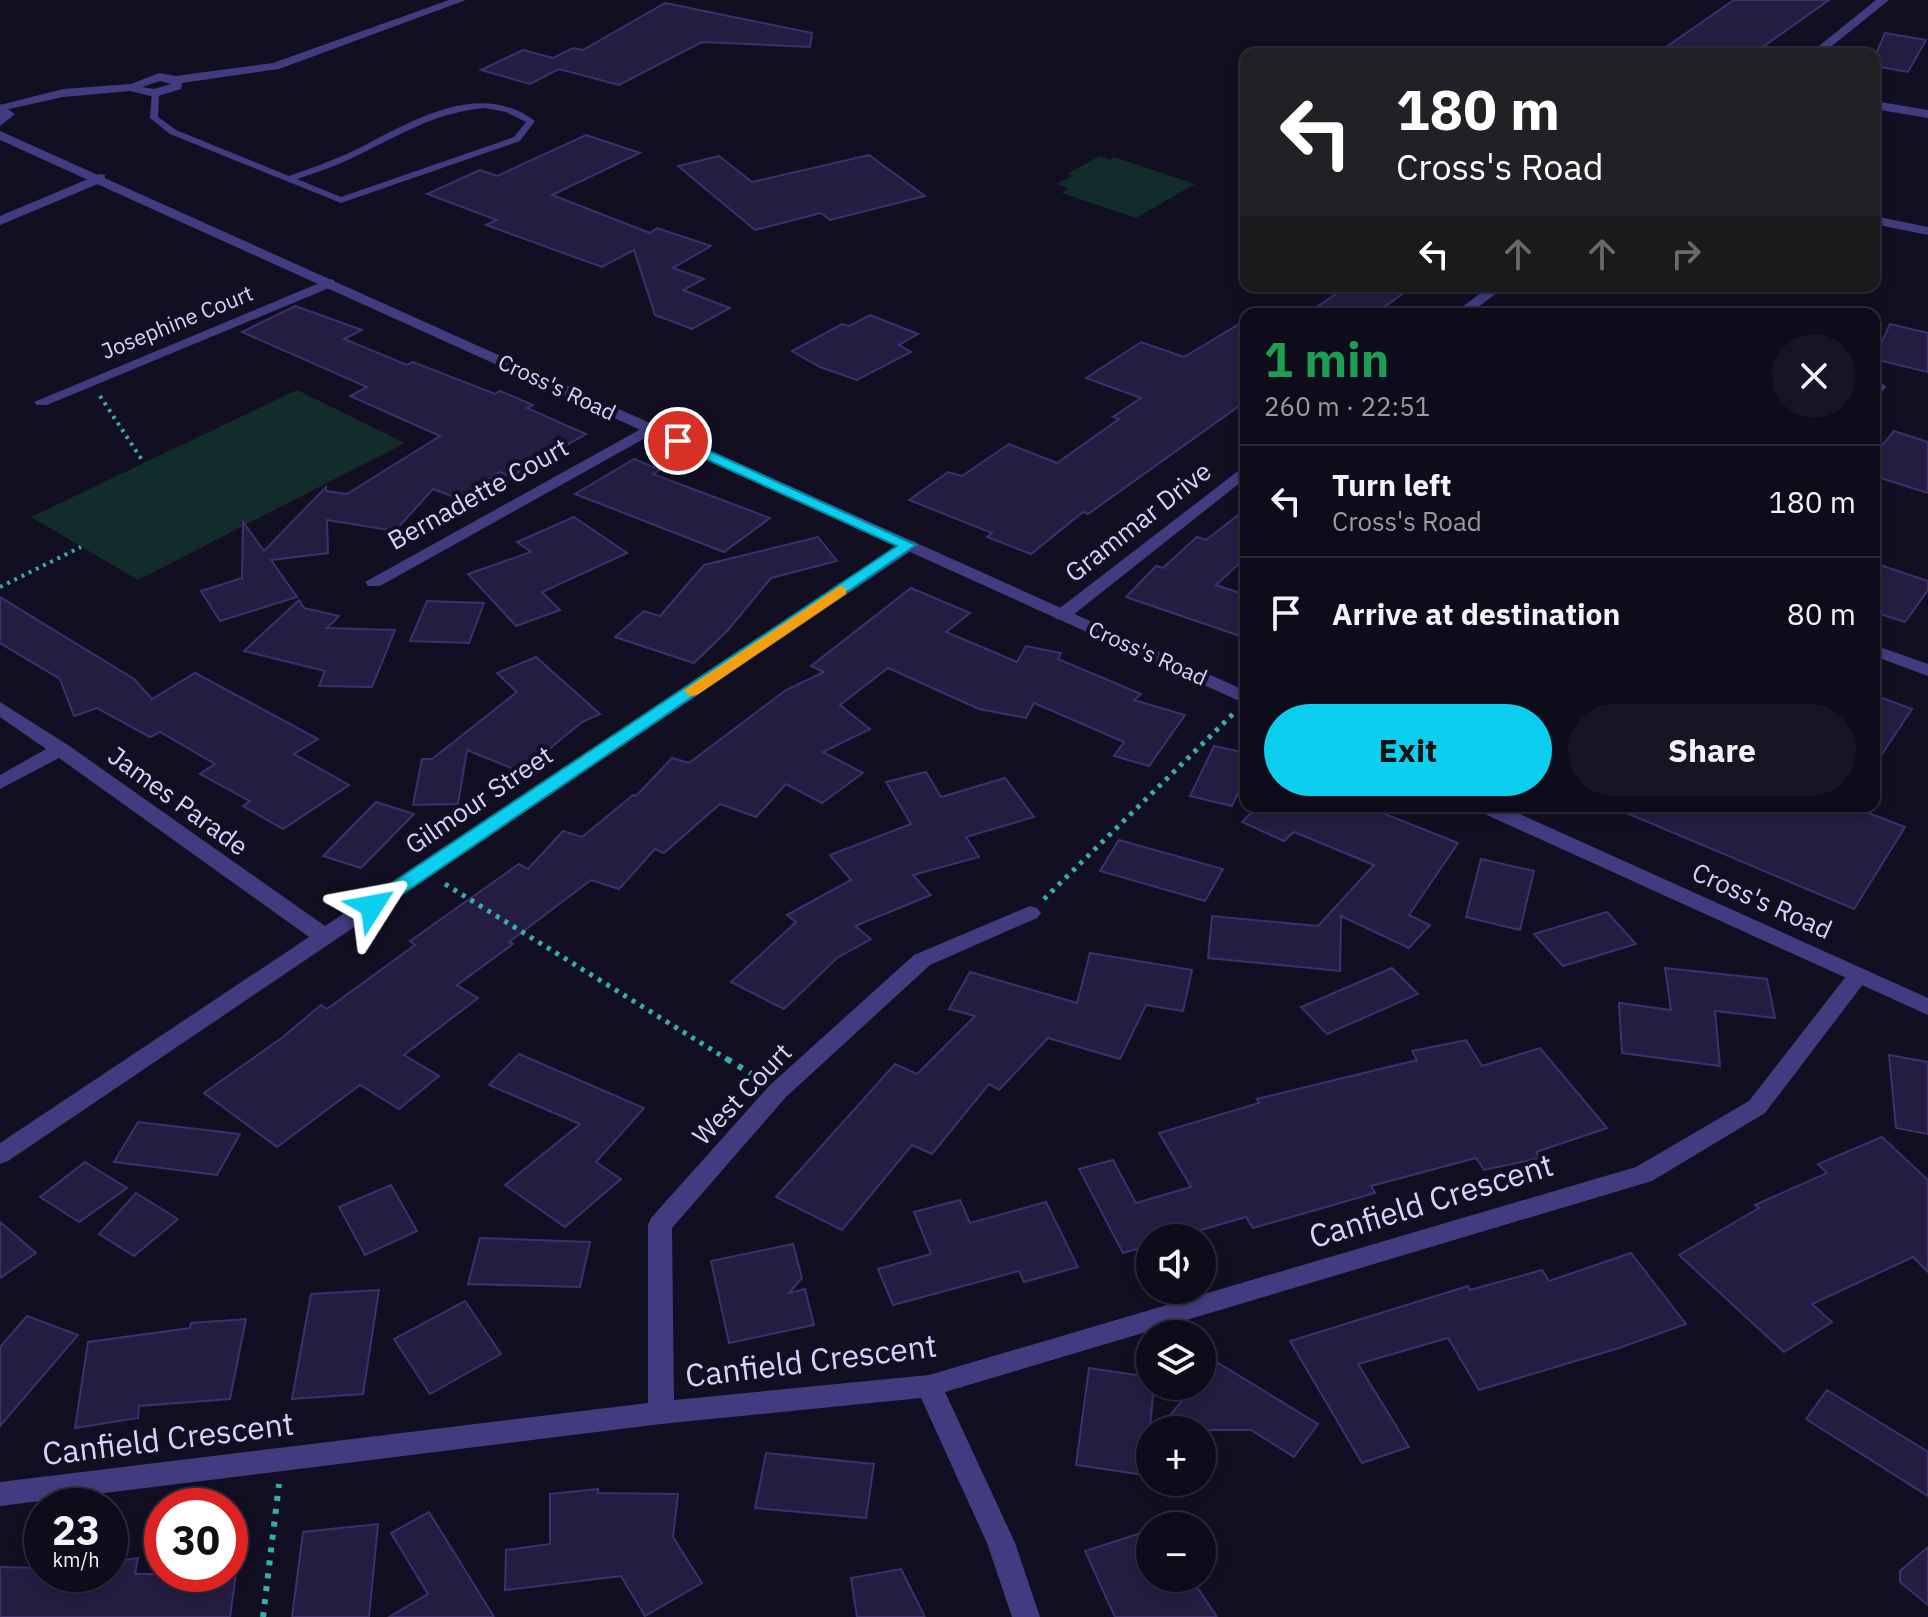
<!DOCTYPE html>
<meta charset="utf-8">
<style>
:root{--surface:#0e0b1a;--page:#171423;--text:#f1f3f6;--muted:#9b9ba2;--line:#2e2b39;--accent:#0ccfef}
body{margin:0;font-family:"IBM Plex Sans",sans-serif;background:var(--page);color:var(--text);height:100vh;display:flex;flex-direction:column;font-size:30px;white-space:nowrap}
*{box-sizing:border-box;margin:0}
p{font-size:26px;color:var(--muted)}
.icon{flex:none;width:44px;height:44px;fill:none;stroke:currentColor;stroke-width:2;stroke-linecap:round;stroke-linejoin:round}
.map{position:relative;flex:1;overflow:hidden}
.drawer{position:absolute;left:1240px;top:308px;width:640px;height:504px;display:flex;flex-direction:column;background:var(--surface);border-radius:16px;box-shadow:0 4px 12px #0003,0 0 0 2px var(--line)}
.drawer>*{flex:none}
.top-card{position:absolute;left:1240px;top:48px;width:640px;height:244px;border-radius:16px;box-shadow:0 4px 12px #0003,0 0 0 2px var(--line);background:#202124;color:#fff;overflow:hidden}
.fabs{position:absolute;left:1136px;top:1224px;display:grid;gap:16px}
.fabs a{display:grid;place-items:center;width:80px;height:80px;border-radius:50%;background:var(--surface);box-shadow:0 4px 12px #0003,0 0 0 2px var(--line);font-size:40px}
.speed{position:absolute;left:24px;top:1488px;display:flex;gap:16px;font-size:40px;font-weight:700;text-align:center}
.speed>*{display:grid;place-content:center;width:104px;height:104px;border-radius:50%;background:var(--surface);box-shadow:0 4px 12px #0003,0 0 0 2px var(--line);line-height:1}
.speed small{font-size:20px;font-weight:400}
.speed .limit{border:12px solid #d22;background:#fff;color:#111}
.pin{position:absolute;display:grid;place-items:center;width:68px;height:68px;color:#fff;margin:-34px;border:4px solid #fff;border-radius:50%;box-shadow:0 2px 8px #0007}
.me{position:absolute;width:88px;margin:-44px;rotate:56deg;stroke-linejoin:round;filter:drop-shadow(0 0 6px #0008)}
.turn{display:flex;align-items:center;gap:28px;height:168px;padding:0 24px;font-size:36px}
.turn .icon{width:104px;height:104px;stroke-width:2.5}
.turn b{display:block;font-size:56px;line-height:68px}
.lanes{display:flex;align-items:center;height:76px;padding:0 24px;background:#0003;justify-content:center;gap:40px;direction:ltr}
.lanes .off{opacity:.35}
.round{display:grid;place-items:center;flex:none;width:84px;height:84px;border-radius:42px;background:var(--page)}
.head{display:flex;align-items:center;justify-content:space-between;height:136px;padding:0 24px}
h1{font-size:48px;font-weight:800;line-height:60px;color:#1e9e55}
.action{display:flex;gap:16px;margin-top:auto;padding:16px 24px}
.action a{flex:1;height:92px;border-radius:48px;background:var(--accent);color:#111;font-size:32px;font-weight:800;line-height:92px;text-align:center}
.action a+a{background:var(--page);color:var(--text)}
ul{padding:0;list-style:none}
li{display:flex;align-items:center;gap:24px;height:112px;padding:0 24px;border-top:2px solid var(--line)}
li div{flex:1}
li b{display:block;font-size:30px}
li em{font-style:normal}
.map>svg:first-child{display:block}
</style>
<div class="map">
<svg width="1928" height="1617" viewBox="0 0 1928 1617">
<rect width="100%" height="100%" fill="#130f22"/>
<g fill="#122c2c">
<path d="M1100 156 1110 160 1114 157 1195 184 1136 218 1062 193 1069 188 1056 184 1072 176 1067 174Z"/>
<path d="M297 390 405 443 138 580 31 517Z"/>
</g>
<g fill="#251c42" stroke="#3e2f6d" stroke-width="2">
<path d="M1734 0H1829L1753 54H1656Z"/>
<path d="M665 3 812 33 810 47 702 42 619 85 559 69 530 84 481 70 523 50 553 58 573 48 583 50Z"/>
<path d="M1885 33 1926 40 1908 72 1874 66V58Z"/>
<path d="M586 135 640 153 552 195 650 233 657 228 711 246 673 268 704 279 683 290 730 308 692 329 655 315 634 250 602 267 486 225 497 220 427 194 480 170 497 176Z"/>
<path d="M869 155 925 196 830 220 821 213 755 230 678 166 719 156 752 182Z"/>
<path d="M1347 286H1413L1375 314H1307Z"/>
<path d="M295 306 362 330 344 339 407 365 413 362 495 394 500 391 533 405 527 408 586 434 510 477 500 472 459 499 433 489 395 531 327 520 328 553 271 560 297 597 220 621 201 591 242 578 243 522 264 551 326 487V491L347 494 440 436 350 396 367 387 242 332Z"/>
<path d="M870 315 918 334 899 345 911 352 857 380 820 367 792 351 842 324 849 326Z"/>
<path d="M1246 320V401L1088 514 1083 512 1031 554 987 537 992 533 909 500 948 472 962 476 1009 444 1057 463 1119 419 1113 417 1141 398 1086 378 1141 342 1184 357Z"/>
<path d="M1890 324 1928 333V372L1874 359Z"/>
<path d="M1894 431 1928 442V493L1874 476V455Z"/>
<path d="M634 459 660 470 653 474 770 518 724 552 575 494Z"/>
<path d="M1246 509V557L1216 585 1246 595V638L1126 597 1156 566 1163 568 1197 537 1206 540Z"/>
<path d="M574 517 627 553 542 592 560 610 516 626 468 574 531 552 517 542Z"/>
<path d="M818 537 837 561 771 578 728 630 694 663 615 637 644 611 660 616 704 565Z"/>
<path d="M1874 563 1928 581V590L1905 622 1874 612Z"/>
<path d="M911 588 970 613 946 632 1017 662 1026 646 1061 653 1058 659 1141 694 1134 700 1185 715 1149 766 1114 756 1124 742 1034 703 1026 718 979 709 888 668 840 705 870 729 823 752 863 773 822 803 786 784 756 817 720 804 664 853 655 849 619 889 591 880 509 942 513 944 457 985 478 998 404 1055 439 1076 399 1109 360 1085 277 1147 204 1093 283 1037 321 1005 327 1009 415 945 410 941 519 864 528 869 563 831 582 837 633 795 636 796 672 758 689 763 786 690 824 672 811 666Z"/>
<path d="M0 597 134 679 152 699 195 673 318 739 294 754 349 785 283 829 243 806 250 801 200 774 215 764 160 732 150 737 97 708 74 716 60 679 0 643Z"/>
<path d="M299 600 304 608 339 616 327 628 395 630 372 687 319 686 325 671 244 651Z"/>
<path d="M427 601 484 603 469 643 410 641Z"/>
<path d="M536 657 600 714 582 722 521 772 467 750 458 804 413 805 422 759H432L517 692 497 673Z"/>
<path d="M1874 695 1912 709 1874 766Z"/>
<path d="M1214 746 1246 753V775L1232 806 1190 796Z"/>
<path d="M926 772 941 797 1005 778 1034 817 966 837 979 857 913 875 931 895 855 926 871 939 837 958 784 1009 731 982 796 922 787 915 851 880 830 855 911 824 886 782Z"/>
<path d="M376 802 414 814 361 868 323 856Z"/>
<path d="M1258 806H1365L1458 843 1409 915 1430 925 1409 948 1341 916 1340 971 1208 958 1212 916 1318 926 1374 865 1294 832 1284 841 1242 822Z"/>
<path d="M1610 806H1850L1905 827 1854 909Z"/>
<path d="M1119 840 1223 869 1205 901 1100 871Z"/>
<path d="M1481 859 1534 871 1520 930 1466 917Z"/>
<path d="M1607 912 1636 944 1563 966 1534 934Z"/>
<path d="M1090 953 1192 970 1183 1011 1146 1005 1120 1059 1048 1038 999 1090 989 1084 932 1154 912 1145 842 1230 776 1197 895 1064 917 1074 975 1016 949 1009 970 972 1077 1003Z"/>
<path d="M1392 968 1418 994 1327 1034 1301 1007Z"/>
<path d="M1665 968 1767 979 1775 1018 1715 1011 1720 1066 1622 1053 1619 1003 1671 1010Z"/>
<path d="M1466 1040 1482 1066 1540 1048 1607 1128 1536 1152 1540 1158 1484 1170 1476 1158 1371 1186 1375 1193 1253 1228 1246 1217 1173 1238H1150V1245L1123 1253 1079 1169 1113 1160 1136 1203 1191 1187 1159 1133 1259 1103 1257 1099 1417 1060 1412 1051Z"/>
<path d="M519 1054 644 1108 596 1162 621 1179 565 1227 505 1185 580 1124 489 1085Z"/>
<path d="M1889 1055 1928 1062V1134L1896 1128Z"/>
<path d="M138 1122 240 1134 217 1175 114 1162Z"/>
<path d="M1882 1137 1928 1180V1272L1913 1257 1812 1304 1832 1322 1784 1352 1679 1255 1759 1208 1755 1205 1827 1173 1818 1164Z"/>
<path d="M85 1162 127 1188 79 1222 40 1197Z"/>
<path d="M391 1185 417 1231 365 1255 339 1207Z"/>
<path d="M136 1193 178 1219 134 1256 99 1234Z"/>
<path d="M960 1200 970 1223 1046 1202 1078 1267 1024 1282 1019 1271 893 1305 878 1269 931 1254 914 1212Z"/>
<path d="M0 1222 36 1253 0 1278Z"/>
<path d="M480 1238 590 1242 580 1287 468 1284Z"/>
<path d="M793 1244 802 1278 789 1293 805 1289 814 1325 729 1343 711 1261Z"/>
<path d="M1631 1253 1686 1324 1619 1348 1479 1390 1448 1338 1358 1364 1409 1447 1362 1463 1290 1341 1468 1286 1470 1290 1542 1270 1549 1281Z"/>
<path d="M379 1290 363 1394 292 1399 311 1294Z"/>
<path d="M465 1301 501 1354 430 1394 394 1339Z"/>
<path d="M27 1316 78 1335 0 1426V1347Z"/>
<path d="M246 1319 230 1399 139 1406 138 1418 75 1428 88 1342 190 1328 191 1323Z"/>
<path d="M1215 1361 1318 1424 1294 1457 1251 1430H1158L1194 1386H1202V1376Z"/>
<path d="M1089 1368 1150 1377V1386H1154L1145 1475 1076 1465Z"/>
<path d="M1827 1390 1928 1452V1496L1806 1419Z"/>
<path d="M766 1453 874 1464 866 1518 755 1508Z"/>
<path d="M598 1489V1493L678 1494 673 1537 702 1583 645 1616 621 1576 505 1590 506 1550 550 1544V1494Z"/>
<path d="M429 1512 470 1578 494 1617H389L428 1594 391 1533Z"/>
<path d="M378 1524 369 1617H292L303 1532Z"/>
<path d="M1150 1530V1578H1191L1217 1617H1115L1085 1551Z"/>
<path d="M1928 1547V1605L1900 1582V1571Z"/>
<path d="M138 1558 135 1574H236L230 1617H0V1567L42 1568V1574H110V1562Z"/>
<path d="M901 1569 925 1617H857L851 1578Z"/>
</g>
<g fill="none" stroke-linecap="round" stroke-linejoin="round">
<g stroke="#35aeac" stroke-width="4" stroke-dasharray="3 5" stroke-linecap="butt">
<path d="M100 396 144 463"/>
<path d="M0 587 81 547"/>
</g>
<g stroke="#35aeac" stroke-width="5" stroke-dasharray="4 6" stroke-linecap="butt">
<path d="M445 884 730 1061"/>
<path d="M1044 899 1234 713"/>
</g>
<g stroke="#35aeac" stroke-width="6" stroke-dasharray="5 8" stroke-linecap="butt">
<path d="M727 1059 760 1079"/>
<path d="M263 1617 279 1484"/>
</g>
<path fill="#413c7f" fill-rule="evenodd" d="M152 91 159 93 158 117 176 130 289 176C309 169 328 162 347 154 403 127 475 76 535 121L520 141 341 203 170 134 150 118ZM485 108 506 112 526 122 514 137 341 197 297 179C315 173 333 167 350 159 395 138 434 112 485 108Z"/>
<g fill="#413c7f" fill-rule="evenodd">
<path d="M449 0H466L279 69 182 83 181 89 155 97 130 91 63 97 0 111V105L63 89 131 84 159 73 176 76 273 63ZM160 81 171 84 154 89 142 87Z"/>
<path d="M1876 0H1889L1822 54H1809Z"/>
<path d="M1874 101 1928 110V118L1874 109Z"/>
<path d="M100 174 105 175V181L0 225V216Z"/>
<path d="M1874 216 1928 227V235L1874 224Z"/>
<path d="M329 279 334 280V286L47 405H37L34 402Z"/>
<path d="M1490 286H1506L1469 314H1453Z"/>
<path d="M1874 383 1883 384 1886 387 1879 395 1874 397Z"/>
<path d="M650 424 658 429 656 432 380 586H368L365 582Z"/>
<path d="M1246 465V478L1068 619H1056L1053 615 1056 611Z"/>
<path d="M908 540 914 541 917 545 914 549 8 1161 0 1164V1143L309 937 59 758 0 789V775L46 749 0 717V702L68 745 325 926Z"/>
<path d="M1874 645 1928 664V676L1874 656Z"/>
<path d="M1030 906 1037 908 1041 913 1037 918 930 965 786 1097 672 1228 674 1400 929 1375 1636 1167 1749 1101 1851 970H1867L1870 975 1765 1113 1652 1181 945 1392 1015 1543 1040 1617H1012L987 1543 921 1398 661 1424 0 1506V1482L648 1403V1225L651 1218 770 1085 914 955Z"/>
</g>
<g fill="#413c7f" fill-rule="evenodd">
<path d="M0 104 15 114 0 126Z"/>
<path d="M0 131 1246 691V704L0 140Z"/>
<path d="M1475 806H1502L1928 998V1015L1478 811Z"/>
</g>
</g>
<path fill="#0ccfef" stroke="#08879b" stroke-width="2" d="M678 437 916 545 379 910H365L362 906 365 901 897 546 673 444V438Z"/>
<path fill="#f59e0b" d="M840 586 846 588V594L697 695 691 696 683 691Z"/>
<g text-anchor="middle" stroke-width="8" stroke-linejoin="round" paint-order="stroke">
<g font-size="22" fill="#d9d2fd" stroke="#130f22">
<text transform="translate(177 322) rotate(-22)" y="8">Josephine Court</text>
<text transform="translate(557 387) rotate(25)" y="8">Cross's Road</text>
<text transform="translate(1148 653) rotate(24)" y="8">Cross's Road</text>
</g>
<g font-size="26" fill="#d9d2fd" stroke="#130f22">
<text transform="translate(478 494) rotate(-29)" y="9">Bernadette Court</text>
<text transform="translate(1138 522) rotate(-38)" y="9">Grammar Drive</text>
<text transform="translate(479 800) rotate(-34)" y="9">Gilmour Street</text>
<text transform="translate(178 801) rotate(36)" y="9">James Parade</text>
<text transform="translate(1762 901) rotate(24)" y="9">Cross's Road</text>
<text transform="translate(742 1094) rotate(-46)" y="9">West Court</text>
</g>
<g font-size="32" fill="#d9d2fd" stroke="#130f22">
<text transform="translate(1431 1201) rotate(-17)" y="11">Canfield Crescent</text>
<text transform="translate(811 1361) rotate(-7)" y="11">Canfield Crescent</text>
<text transform="translate(168 1439) rotate(-7)" y="11">Canfield Crescent</text>
</g>
</g>
</svg>
<div class="fabs">
<a><svg class="icon" aria-label="sound" viewBox="0 0 24 24"><path d="M4 9h4l5-4v14l-5-4H4zM17 9q2 3 0 6"/></svg></a>
<a><svg class="icon" aria-label="layers" viewBox="0 0 24 24"><path d="M12 4l9 5-9 5-9-5zM3 14l9 5 9-5"/></svg></a>
<a>+</a>
<a>−</a>
</div>
<div class="speed"><div>23<small>km/h</small></div><div class="limit">30</div></div>
<div class="pin" style="left:678px;top:441px;background:#d93025"><svg class="icon" aria-label="arrive" viewBox="0 0 24 24"><path d="M6 21V4h12l-3 4 3 4H6"/></svg></div>
<svg class="me" style="left:372px;top:906px" viewBox="-20 -20 40 40"><path d="M0-17L14 15 0 8-14 15z" fill="#0ccfef" stroke="#fff" stroke-width="4"/></svg>
<div class="top-card">
<div class="turn"><svg class="icon" aria-label="left" viewBox="0 0 24 24"><path d="M17 20v-9H6M10 6l-5 5 5 5"/></svg><div><b>180 m</b>Cross's Road</div></div>
<div class="lanes"><svg class="icon" aria-label="left" viewBox="0 0 24 24"><path d="M17 20v-9H6M10 6l-5 5 5 5"/></svg><svg class="icon off" aria-label="ahead" viewBox="0 0 24 24"><path d="M12 20V5M6 11l6-6 6 6"/></svg><svg class="icon off" aria-label="ahead" viewBox="0 0 24 24"><path d="M12 20V5M6 11l6-6 6 6"/></svg><svg class="icon off" aria-label="right" viewBox="0 0 24 24"><path d="M7 20v-9h11M14 6l5 5-5 5"/></svg></div>
</div>
<section class="drawer">
<div class="head"><div><h1>1 min</h1><p>260 m · 22:51</p></div><a class="round"><svg class="icon" aria-label="close" viewBox="0 0 24 24"><path d="M6 6l12 12M18 6L6 18"/></svg></a></div>
<ul>
<li><svg class="icon" aria-label="left" viewBox="0 0 24 24"><path d="M17 20v-9H6M10 6l-5 5 5 5"/></svg><div><b>Turn left</b><p>Cross's Road</p></div><em>180 m</em></li>
<li><svg class="icon" aria-label="arrive" viewBox="0 0 24 24"><path d="M6 21V4h12l-3 4 3 4H6"/></svg><div><b>Arrive at destination</b></div><em>80 m</em></li>
</ul>
<div class="action"><a>Exit</a><a>Share</a></div>
</section>
</div>
